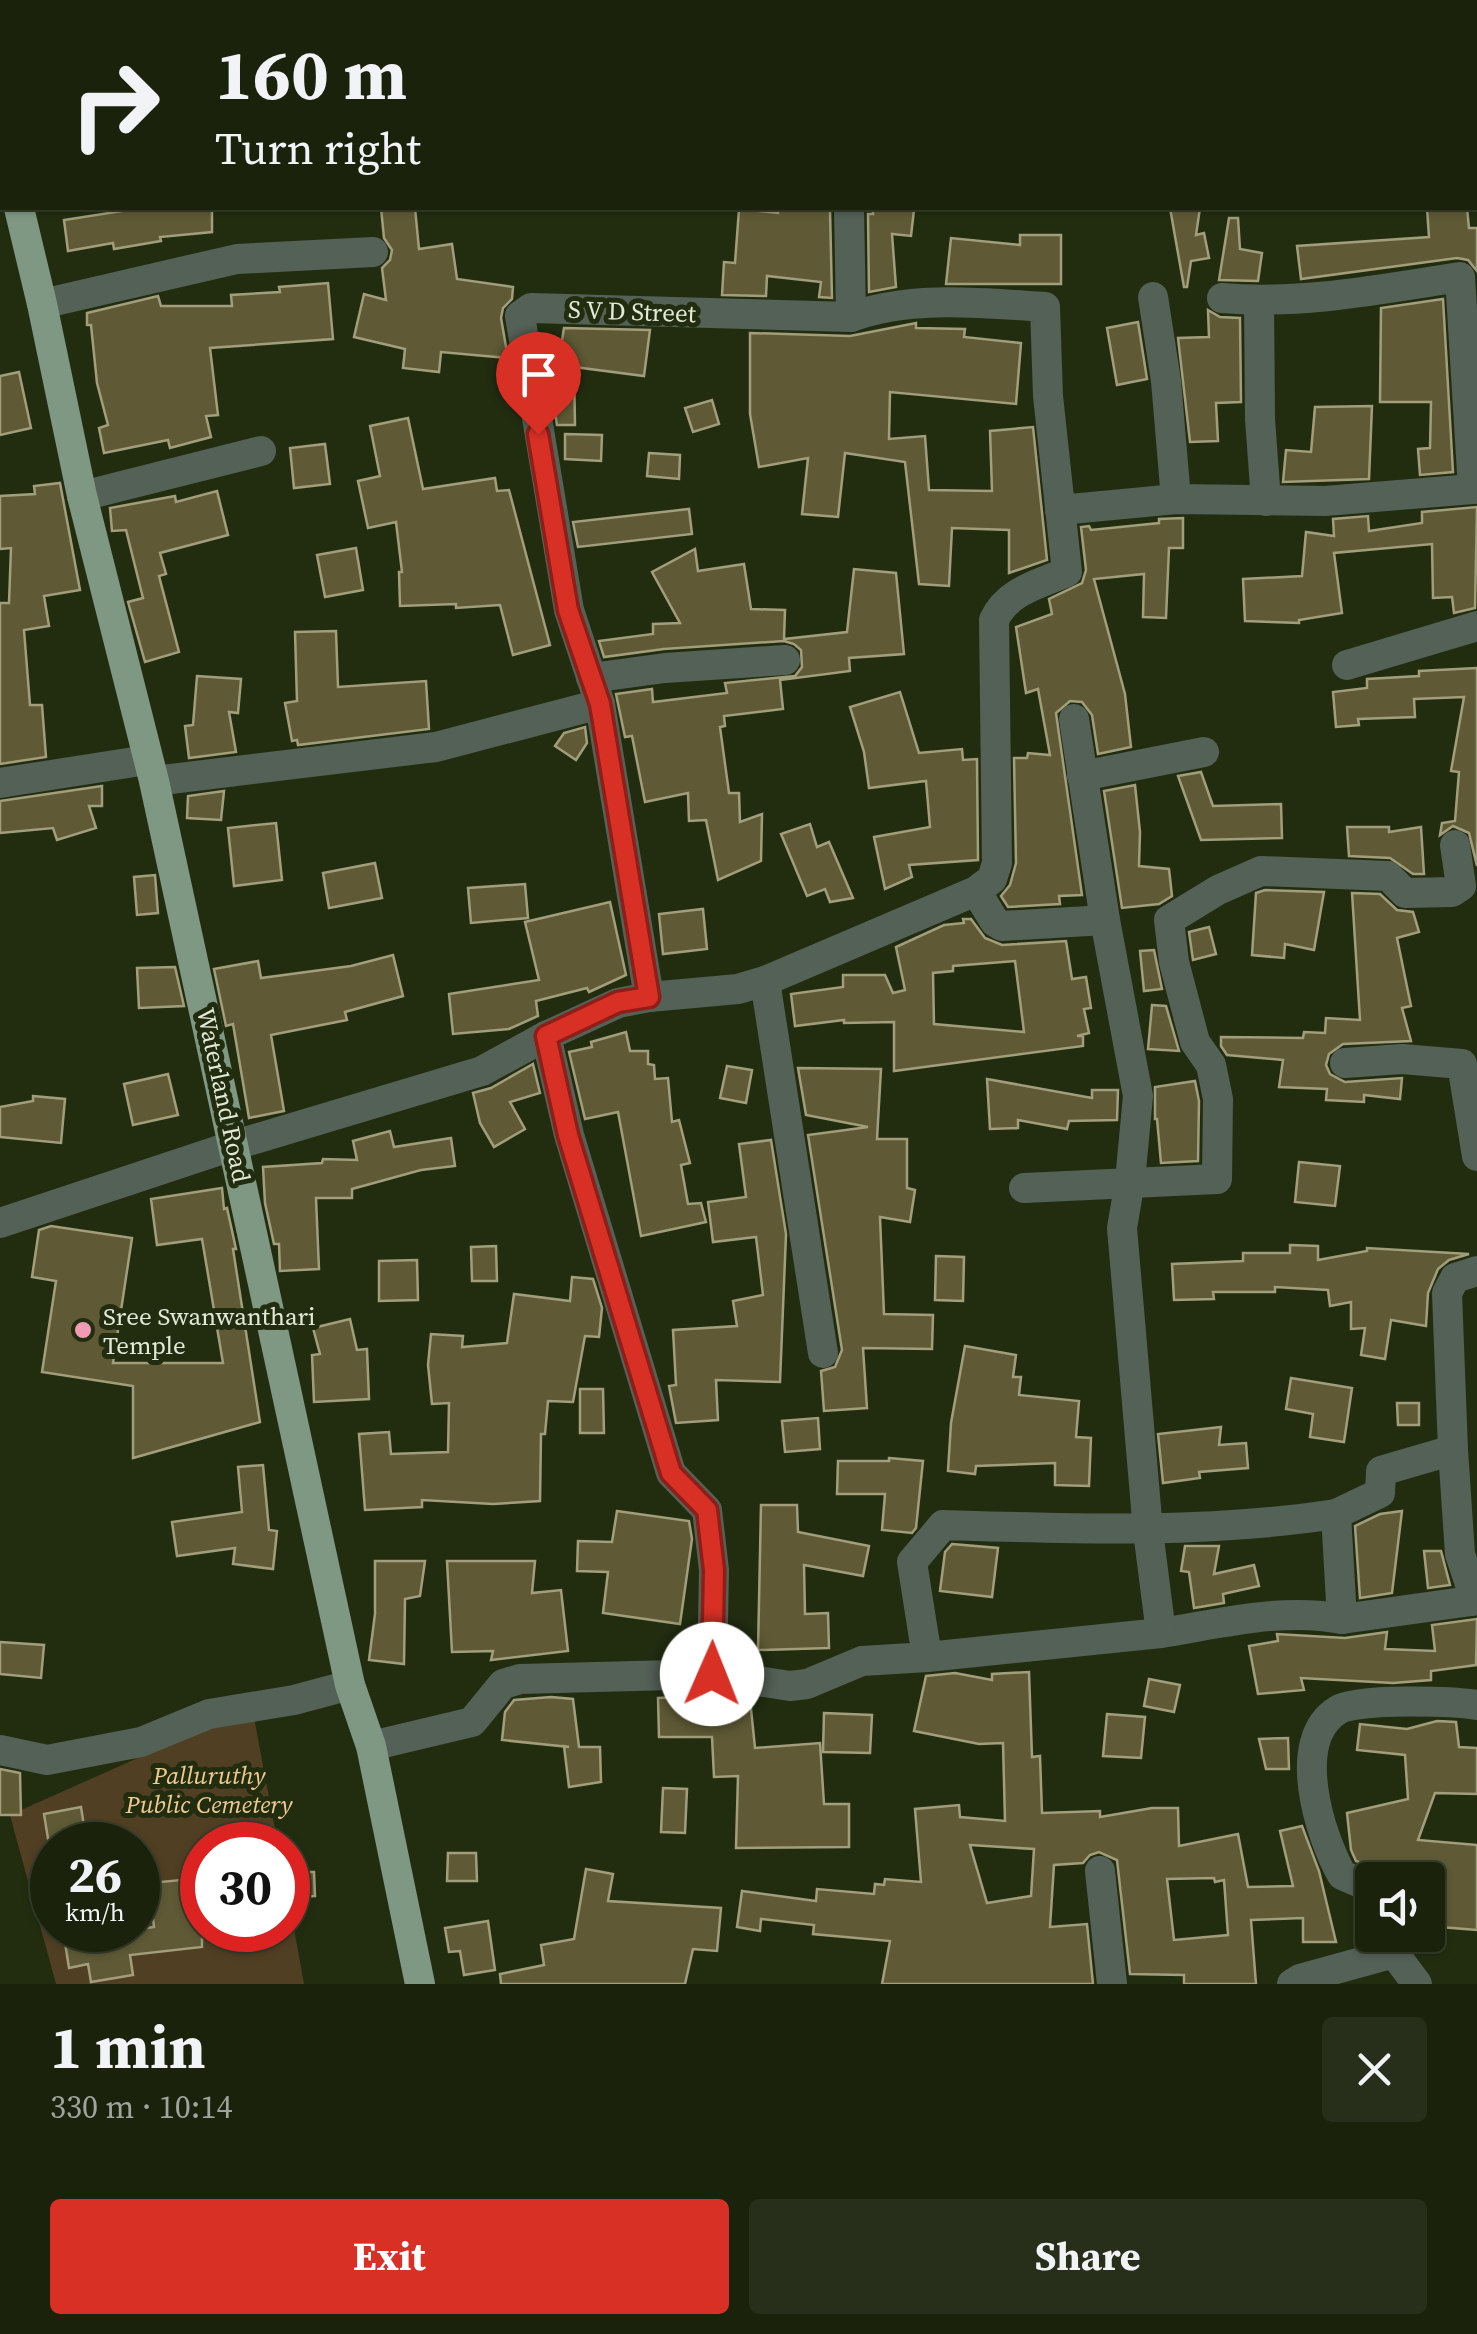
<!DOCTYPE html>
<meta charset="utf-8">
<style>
:root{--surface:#1a220c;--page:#272f1a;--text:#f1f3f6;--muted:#9fa49d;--line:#383f2d;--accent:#d93025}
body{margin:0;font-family:"Source Serif 4",serif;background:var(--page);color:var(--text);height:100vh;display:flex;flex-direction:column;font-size:38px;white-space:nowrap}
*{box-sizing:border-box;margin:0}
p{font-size:32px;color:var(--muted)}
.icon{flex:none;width:55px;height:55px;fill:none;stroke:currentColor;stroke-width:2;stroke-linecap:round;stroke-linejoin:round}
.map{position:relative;height:1984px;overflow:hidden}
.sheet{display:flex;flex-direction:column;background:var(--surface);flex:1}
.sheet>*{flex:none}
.banner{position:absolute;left:0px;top:0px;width:1478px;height:210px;box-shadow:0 2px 8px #0004,0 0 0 2px var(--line);background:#1a220c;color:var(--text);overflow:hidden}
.fabs{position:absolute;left:1355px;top:1862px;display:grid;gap:20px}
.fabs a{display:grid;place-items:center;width:90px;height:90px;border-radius:10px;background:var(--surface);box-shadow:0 2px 8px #0004,0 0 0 2px var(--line);font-size:50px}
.speed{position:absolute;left:30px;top:1822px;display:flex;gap:20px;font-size:50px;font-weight:700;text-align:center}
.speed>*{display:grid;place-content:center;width:130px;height:130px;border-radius:50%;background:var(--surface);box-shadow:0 2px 8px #0004,0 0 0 2px var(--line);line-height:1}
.speed small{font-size:25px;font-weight:400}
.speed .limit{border:15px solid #d22;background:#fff;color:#111}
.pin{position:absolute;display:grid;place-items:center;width:85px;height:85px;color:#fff;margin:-102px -42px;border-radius:50% 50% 50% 0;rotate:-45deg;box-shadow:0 0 10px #0007}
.pin .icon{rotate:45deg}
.me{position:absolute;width:110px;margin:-55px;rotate:1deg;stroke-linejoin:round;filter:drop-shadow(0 0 8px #0008)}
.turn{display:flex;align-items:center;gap:35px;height:210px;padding:0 50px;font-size:45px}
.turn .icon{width:130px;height:130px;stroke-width:2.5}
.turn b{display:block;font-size:70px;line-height:85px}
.round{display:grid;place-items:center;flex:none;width:105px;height:105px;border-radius:10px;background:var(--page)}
.overview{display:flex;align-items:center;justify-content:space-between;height:170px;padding:0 50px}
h1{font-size:60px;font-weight:700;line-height:75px}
.button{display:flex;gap:20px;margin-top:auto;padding:20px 50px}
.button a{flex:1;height:115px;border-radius:10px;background:var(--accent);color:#fff;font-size:40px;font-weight:700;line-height:115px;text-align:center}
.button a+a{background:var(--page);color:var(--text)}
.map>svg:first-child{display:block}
</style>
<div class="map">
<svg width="1477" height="1984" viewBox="0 0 1477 1984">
<rect width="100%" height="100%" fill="#222d10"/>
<path fill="#513f23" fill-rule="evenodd" d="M252 1707 278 1845H202V1930H288V1896L304 1984H56L10 1815ZM52 1845H138V1930H52Z"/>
<g fill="#5f5a35" stroke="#a29e7b" stroke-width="2.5" fill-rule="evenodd">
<path d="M141 208H212V232L160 237 161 241 114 249 113 243 68 251 64 220Z"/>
<path d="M381 208H415L419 249 452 244 457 279 513 287 512 299 503 308 501 318 508 358 441 352 439 372 403 368 405 349 354 337 364 294 386 300 382 268 390 260 392 250 384 238Z"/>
<path d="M779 208 830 210 832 298 819 297 821 282 767 276 766 296 722 295 724 262 735 263 739 209 778 213Z"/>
<path d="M873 208 914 210 911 236 892 234 896 287 869 292 868 214H873Z"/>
<path d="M1170 208H1200L1196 235 1204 233 1209 258 1191 261 1187 287H1184Z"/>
<path d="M1427 208H1467L1469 228H1477V271L1468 260 1457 258 1301 279 1297 246 1429 237Z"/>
<path d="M1229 218H1238L1240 249 1262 253 1258 281 1219 280Z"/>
<path d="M1020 235H1061V284H946L951 238 1020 245Z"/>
<path d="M328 283 333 339 210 348 218 415 206 416 211 437 170 448 168 440 104 453 99 428 108 425 97 383 91 325H87V313L158 296 161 306H232L231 295 280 292 279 287Z"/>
<path d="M1443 299 1453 472 1420 475 1418 449 1430 448 1431 402H1380L1381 308Z"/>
<path d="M1208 310 1220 317 1240 318 1241 402 1216 403 1218 441 1190 442 1178 338 1209 337Z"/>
<path d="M1138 322 1147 379 1117 385 1107 328Z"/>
<path d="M916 323V328L965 329 964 337 1021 343 1016 404 890 392 889 439 925 436 929 490 992 491 990 431 1033 427 1047 560 1009 573V530L952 528 949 586 919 584 905 462 845 453 838 517 802 514 808 458 759 467 750 414V333L850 336Z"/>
<path d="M564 328 650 330 644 376 574 367 575 425H557L550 383H555Z"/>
<path d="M19 372 31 428 0 435V376Z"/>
<path d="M712 400 719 424 693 432 685 408Z"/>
<path d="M1372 406 1369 479 1283 482 1286 450 1311 452 1315 407Z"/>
<path d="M408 418 423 489 495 478 497 491 509 490 550 645 513 655 500 605 456 608V604L400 606 399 572H402L396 522 368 528 358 481 380 476 370 426Z"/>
<path d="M565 434 602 435 601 461 565 459Z"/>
<path d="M325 444 330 484 294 488 290 448Z"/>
<path d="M649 453 680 455 679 479 647 476Z"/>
<path d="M60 483 80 590 44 596 49 626 24 630 30 705H42L46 757 0 764V603H9L11 548 0 549V496L35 494 34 486Z"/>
<path d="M217 491 228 535 160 553 166 574 159 576 179 652 145 662 128 602 143 598 126 530 112 531 110 508 175 496 176 502Z"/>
<path d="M1477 507 1475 608 1454 613 1452 597 1433 598 1432 544 1334 553 1342 613 1299 620V623L1245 621 1243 579 1302 576 1306 532 1334 536 1333 519 1368 516 1369 531 1422 523V512Z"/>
<path d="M689 509 692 534 578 547 573 522Z"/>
<path d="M1183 518V548H1169L1166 618 1143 617 1144 574 1094 579 1125 694 1131 747 1098 754 1092 715 1082 702 1070 701 1056 713 1082 895 1059 896 1060 904 1008 907 1001 896 1010 885 1016 863 1014 758H1027L1028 753 1050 755 1038 689 1026 693 1016 627 1052 614 1049 599 1082 583 1086 570 1081 527 1089 526 1091 530 1159 523V519Z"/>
<path d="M356 548 363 590 325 597 317 555Z"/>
<path d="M695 549 698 571 744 564 751 609 785 610 784 639 847 632 854 569 896 573 904 654 849 658 850 671 780 680 783 709 724 716 725 726 720 727 729 793H739L740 822 762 814 761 861 718 880 706 820 689 821 688 793 645 802 632 736 625 737 616 694 652 689 653 702 727 693 725 683 795 676 802 667 801 650 794 644 784 641 664 649 604 657 599 641 653 634V624L680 623 652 572Z"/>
<path d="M336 631 338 687 426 681 429 729 298 745 297 740 292 741 285 703 297 701 295 632Z"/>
<path d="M1477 668V866L1469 833 1453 826 1440 835 1442 823 1455 821 1459 772 1451 771 1464 697 1414 699 1415 717 1358 719 1359 725 1336 727 1333 692 1367 688V679L1419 676V671Z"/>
<path d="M197 676 241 679 238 713 229 712 236 752 189 758 185 726 193 725Z"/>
<path d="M900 692 919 753 962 749 963 760 977 759 978 860 909 865 912 877 885 889 874 837 930 827 926 781 869 788 864 752 850 707Z"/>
<path d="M585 727 587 743 576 760 555 746 564 733Z"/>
<path d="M1201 772 1213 806 1281 804 1282 838 1201 840 1178 776Z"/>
<path d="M1135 785 1140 832 1139 866 1169 869 1172 896 1159 904 1122 908 1104 791Z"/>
<path d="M102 786V806H89L96 828 57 840 53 828 0 833V801Z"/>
<path d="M224 791 221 820 187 818 188 796Z"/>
<path d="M276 823 282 880 234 886 228 828Z"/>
<path d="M810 824 817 847 829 842 853 898 830 902 825 889 807 896 781 834Z"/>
<path d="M1347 827H1389V832L1421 827 1424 874H1413L1390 858 1349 856Z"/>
<path d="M375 863 382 898 329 908 323 873Z"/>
<path d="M155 875 158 913 137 915 134 877Z"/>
<path d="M525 884 528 918 471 923 468 888Z"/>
<path d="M1265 890 1324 892 1314 950 1285 944 1284 958 1252 955 1256 893Z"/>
<path d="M1352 893 1380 894 1397 910 1413 912 1419 932 1397 938 1411 1006 1402 1008 1411 1041 1343 1044 1329 1054 1326 1065 1330 1074 1345 1082 1402 1078 1400 1099 1364 1095V1102L1326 1100 1327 1089 1279 1087 1283 1060 1227 1055 1221 1046V1037L1303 1038 1304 1032 1325 1033 1326 1018 1360 1020Z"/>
<path d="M610 902 626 975 589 992 587 988 536 1001 538 1016 509 1029 453 1034 449 994 539 980 525 922Z"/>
<path d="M703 909 707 949 663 954 659 914Z"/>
<path d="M963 919H971L985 938 1002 945 1066 941 1072 979 1086 977 1091 1008 1084 1009 1089 1033 1077 1036H1083V1046L894 1071V1022L844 1023V1020L795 1026 791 994 843 987V975H885L893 993 905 990 896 947 944 925 964 923ZM1015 961 1024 1032 934 1024 933 973 953 971V966Z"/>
<path d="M1209 927 1216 954 1193 960 1189 932Z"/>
<path d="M1154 950 1162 989 1144 991 1140 951Z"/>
<path d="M393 955 403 996 345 1012 347 1020 271 1035 284 1111 249 1118 233 1024 226 1026 214 969 258 961 261 978 351 966Z"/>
<path d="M175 967 184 1006 139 1008 137 968Z"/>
<path d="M1152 1005 1166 1006 1179 1051 1148 1049Z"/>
<path d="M626 1032 630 1051H648V1064L654 1065 655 1079 668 1078 672 1122 679 1120 690 1163 681 1165 688 1204 701 1203 706 1222 641 1236 618 1112 585 1119 569 1052 592 1047 591 1042Z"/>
<path d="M533 1064 540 1093 510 1102 525 1129 494 1147 480 1123 473 1093 491 1088Z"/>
<path d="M727 1066 752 1070 746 1103 720 1098Z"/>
<path d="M798 1068 881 1069 877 1139H907V1188L915 1190 910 1222 880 1217 884 1314 933 1315 932 1349 863 1348 867 1408 824 1411 821 1371 835 1367 842 1350 808 1135 868 1127 806 1115Z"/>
<path d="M168 1074 178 1115 133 1125 124 1084Z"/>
<path d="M987 1079 1092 1098V1090H1118L1117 1120 1069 1121 1067 1129 1018 1120V1128L990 1129Z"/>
<path d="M1195 1081 1199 1101 1198 1161 1161 1163 1157 1119H1155V1087Z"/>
<path d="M33 1096 65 1099 61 1143 0 1137V1107L33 1101Z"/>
<path d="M390 1131 394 1147 451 1138 455 1166 421 1170 352 1189V1198H316L319 1269 280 1271 279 1244H274L265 1203 263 1167 322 1163 323 1159 357 1160 353 1141Z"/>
<path d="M771 1140 786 1234 780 1382 716 1380 718 1420 676 1423 669 1386 676 1385 673 1330 737 1326 733 1301 763 1295 756 1237 713 1242 708 1202 746 1197 739 1144Z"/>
<path d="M1299 1162 1340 1166 1335 1206 1295 1202Z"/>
<path d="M222 1188 224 1209 227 1208 236 1249H233L260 1422 133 1458V1386L42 1372 56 1281 32 1277 39 1230 51 1226 132 1238 113 1363H223L202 1239 157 1245 151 1199Z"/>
<path d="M1290 1245 1318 1246V1260L1367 1251V1248L1469 1254 1449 1260 1438 1269 1428 1293 1426 1326 1391 1320 1385 1359 1361 1355 1365 1328 1351 1329V1302L1330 1306 1328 1290 1275 1287V1292H1213L1214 1299 1174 1300 1172 1264 1243 1261V1253H1290Z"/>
<path d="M496 1246 497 1281H472L471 1247Z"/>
<path d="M936 1256 964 1257 963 1301 935 1300Z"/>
<path d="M417 1260 418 1300 379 1301V1261Z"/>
<path d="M572 1277 593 1279 602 1308 599 1337 585 1336 573 1402 548 1401 545 1434H541L540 1501 493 1504 422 1500V1507L365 1510 359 1434 389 1432 391 1454 448 1452 449 1403 432 1404 428 1365 431 1334 463 1336 462 1347 507 1343 514 1294 570 1301Z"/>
<path d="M350 1319 357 1350 367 1349 369 1399 314 1402 312 1355 320 1354 313 1328Z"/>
<path d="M965 1346 1016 1355 1013 1377H1021L1019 1395 1079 1401 1076 1437 1091 1438 1089 1486 1055 1485V1463L976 1466 975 1474 948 1471 951 1423Z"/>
<path d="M1291 1378 1352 1388 1344 1442 1310 1437 1313 1414 1286 1409Z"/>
<path d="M580 1389H603L604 1433H580Z"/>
<path d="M1397 1403H1419V1425H1398Z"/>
<path d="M818 1418 820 1449 785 1452 782 1421Z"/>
<path d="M1221 1427 1219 1445 1246 1443 1248 1468 1199 1472 1200 1478 1163 1483 1158 1434Z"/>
<path d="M889 1458 923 1461 916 1528 912 1533 882 1530 885 1494H837L838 1461H889Z"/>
<path d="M263 1465 269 1530 277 1531 273 1569 233 1564 235 1548 177 1556 172 1522 242 1512 238 1467Z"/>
<path d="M761 1505H797L798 1532 869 1546 863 1576 804 1565 805 1614 828 1613 829 1648 758 1650Z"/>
<path d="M617 1511 689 1521 692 1539 680 1624 603 1613 608 1572 577 1571 578 1541 612 1542Z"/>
<path d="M1402 1511 1392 1593 1360 1598 1355 1526 1380 1514Z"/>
<path d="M952 1544 998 1548 992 1597 940 1591 945 1552Z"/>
<path d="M1185 1546H1219L1214 1574 1254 1565 1259 1586 1223 1594 1224 1603 1194 1608 1189 1572 1181 1571Z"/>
<path d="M1424 1551H1441L1450 1585 1428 1588Z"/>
<path d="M375 1561H425L420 1596 405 1599 404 1664 369 1660 375 1614Z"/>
<path d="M447 1561H535L532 1593 561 1590 568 1651 491 1660 493 1651 452 1652Z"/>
<path d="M1477 1619 1476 1665 1431 1671V1680L1393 1683 1301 1678 1304 1690 1258 1694 1249 1646 1278 1641 1277 1634 1345 1638 1387 1632 1385 1649 1435 1651 1432 1625Z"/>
<path d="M0 1642 44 1645 41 1678 0 1674Z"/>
<path d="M1029 1672 1032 1757 1040 1756 1042 1813 1100 1811V1817L1152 1808H1178L1179 1846 1238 1834 1248 1887 1293 1886 1280 1831 1302 1826 1319 1871 1336 1942H1303V1918L1251 1920 1256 1984H1184V1975L1130 1974 1117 1860 1099 1852 1090 1855 1083 1863 1054 1865 1050 1927 1087 1924 1093 1984H882L890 1941 813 1934 814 1925 761 1919 760 1931 737 1927 742 1891 816 1901 817 1889 874 1894 875 1884 884 1885 885 1879 921 1882 915 1809 959 1805 960 1817 1005 1821 1003 1743 979 1744 914 1731 926 1676 955 1673 992 1680V1674ZM970 1845 1034 1849 1031 1896 987 1903ZM1214 1878 1215 1882 1224 1880 1228 1935 1174 1940 1167 1879Z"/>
<path d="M1149 1679 1180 1685 1174 1712 1144 1706Z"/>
<path d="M723 1695 750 1699 755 1748 820 1743 824 1804H849V1847L736 1848 738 1776 714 1777 712 1737H659L658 1698Z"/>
<path d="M551 1697 573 1699 579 1747H600L601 1782 569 1787 564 1746 569 1747 502 1740 505 1712 514 1700Z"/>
<path d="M824 1713 872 1715 870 1753 823 1752Z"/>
<path d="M1107 1714 1145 1717 1141 1758 1103 1756Z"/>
<path d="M1437 1721 1456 1722 1459 1747 1477 1748V1794L1435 1793 1418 1840 1477 1845V1930L1428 1926V1880H1388L1380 1871 1356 1861 1351 1850 1347 1813 1408 1799 1405 1755 1357 1750 1360 1724 1407 1729Z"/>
<path d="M1288 1738 1289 1769H1266L1259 1739Z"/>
<path d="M0 1769 20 1773 21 1815H0Z"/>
<path d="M663 1788 687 1789 685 1833 661 1832Z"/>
<path d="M81 1807 87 1845H49L44 1814Z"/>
<path d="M448 1853H476L477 1881H447Z"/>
<path d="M586 1869 613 1874 608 1901 721 1908 717 1951 693 1949 685 1984H501L500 1974 544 1965 541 1945 574 1939Z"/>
<path d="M290 1872H314L315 1896 291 1897Z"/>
<path d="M202 1878V1947L130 1955 133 1975 91 1982 88 1964 69 1968 63 1930H101V1935L154 1927 149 1883Z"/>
<path d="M488 1921 495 1970 464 1975 460 1951 449 1952 445 1928Z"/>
</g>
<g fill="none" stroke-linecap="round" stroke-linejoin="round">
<g stroke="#546157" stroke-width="30">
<path d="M839 0V2"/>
<path d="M849 208 851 317"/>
<path d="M1153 297 1166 381 1176 499"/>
<path d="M1222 298C1302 305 1381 289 1460 277L1473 489 1477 488"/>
<path d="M1259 302 1260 419 1266 501"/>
<path d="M42 304 237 259 373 252"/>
<path d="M82 496 261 451"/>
<path d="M1060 510 1176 499 1325 501 1473 489"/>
<path d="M1347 665 1477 626"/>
<path d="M591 678 665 668 785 660"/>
<path d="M1082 776 1204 752"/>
<path d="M154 781 436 747 600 704"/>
<path d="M0 783 147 760"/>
<path d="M976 891 995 922 1002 926 1105 920"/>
<path d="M649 997 600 704 569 610 520 316 531 308 851 317C910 295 982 303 1045 307L1048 396 1067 572C1039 584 1007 591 994 620L997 863 992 879 976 891 765 981"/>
<path d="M1345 1063 1402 1059 1462 1064 1477 1156"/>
<path d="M1024 1188 1217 1179 1218 1099 1211 1065 1195 1042 1174 962 1169 920 1218 890 1261 871 1388 876 1405 893 1452 892 1461 886 1455 845"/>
<path d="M0 1223 235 1145 482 1071 546 1036 618 1003 649 997 738 989 765 981 823 1353"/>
<path d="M1453 1450 1447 1293 1455 1278 1477 1271"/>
<path d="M1336 1514 1380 1493 1381 1471 1453 1450 1460 1554 1471 1587V1601"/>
<path d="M1161 1633C1219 1624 1283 1607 1342 1619"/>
<path d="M927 1657 1161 1633 1148 1531 1122 1228 1130 1181 1138 1096 1105 920 1074 719"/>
<path d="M712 1674 790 1686 807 1684 862 1661 927 1657 912 1562 943 1525C1075 1529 1205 1534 1336 1514L1342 1619 1477 1600"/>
<path d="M371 1746 472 1722 503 1684 520 1679 712 1674 714 1570 707 1510 671 1473 569 1135 546 1036"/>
<path d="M0 1750 47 1760 141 1742 209 1714 294 1700 350 1685"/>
<path d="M1100 1871 1112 1984"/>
<path d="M1372 1888 1342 1875C1320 1836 1289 1740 1338 1710 1357 1698 1453 1701 1477 1705"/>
<path d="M1292 1984 1300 1979 1394 1953 1417 1984"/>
</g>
<g stroke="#7f9884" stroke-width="30">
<path d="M0 130 2 140"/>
<path d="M19 208 42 304 82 496 154 781 350 1685 371 1746 420 1984"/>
</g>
</g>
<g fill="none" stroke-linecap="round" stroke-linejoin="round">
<g stroke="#8d1f18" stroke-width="25">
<path id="route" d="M538 434 568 610 600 704 649 997 618 1002 546 1036 568 1135 671 1473 707 1510 714 1570 712 1674"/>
</g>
<use href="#route" stroke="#d93025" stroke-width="18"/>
</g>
<circle fill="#f19ab3" stroke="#222d10" stroke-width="4" cx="83" cy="1330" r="10"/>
<g text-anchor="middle" stroke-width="10" stroke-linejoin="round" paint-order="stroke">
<g font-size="25" fill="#e2e9d8" stroke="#222d10">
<text transform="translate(632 311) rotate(2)" y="9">S V D Street</text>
<text transform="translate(224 1095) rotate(78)" y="9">Waterland Road</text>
</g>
<g font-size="25" fill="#e2e9d8" stroke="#222d10" text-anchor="start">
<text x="103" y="1325">Sree Swanwanthari<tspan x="103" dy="29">Temple</tspan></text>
</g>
<g font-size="25" font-style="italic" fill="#f1ca92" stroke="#222d10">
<text x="209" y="1784">Palluruthy<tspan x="209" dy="29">Public Cemetery</tspan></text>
</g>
</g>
</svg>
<div class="fabs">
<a><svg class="icon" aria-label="sound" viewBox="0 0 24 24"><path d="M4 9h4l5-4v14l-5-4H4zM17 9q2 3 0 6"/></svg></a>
</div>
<div class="speed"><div>26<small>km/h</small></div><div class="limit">30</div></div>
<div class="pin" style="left:538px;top:434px;background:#d93025"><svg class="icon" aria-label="arrive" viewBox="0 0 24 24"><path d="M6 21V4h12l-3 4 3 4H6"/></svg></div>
<svg class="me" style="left:712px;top:1674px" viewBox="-20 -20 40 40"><circle r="19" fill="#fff"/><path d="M0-13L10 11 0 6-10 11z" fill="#d93025"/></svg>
<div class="banner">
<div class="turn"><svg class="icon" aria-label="right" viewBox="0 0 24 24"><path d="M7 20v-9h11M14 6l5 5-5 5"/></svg><div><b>160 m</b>Turn right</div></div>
</div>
</div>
<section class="sheet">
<div class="overview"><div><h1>1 min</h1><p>330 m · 10:14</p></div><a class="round"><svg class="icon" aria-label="close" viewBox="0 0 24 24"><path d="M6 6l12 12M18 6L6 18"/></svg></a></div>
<div class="button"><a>Exit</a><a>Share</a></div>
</section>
